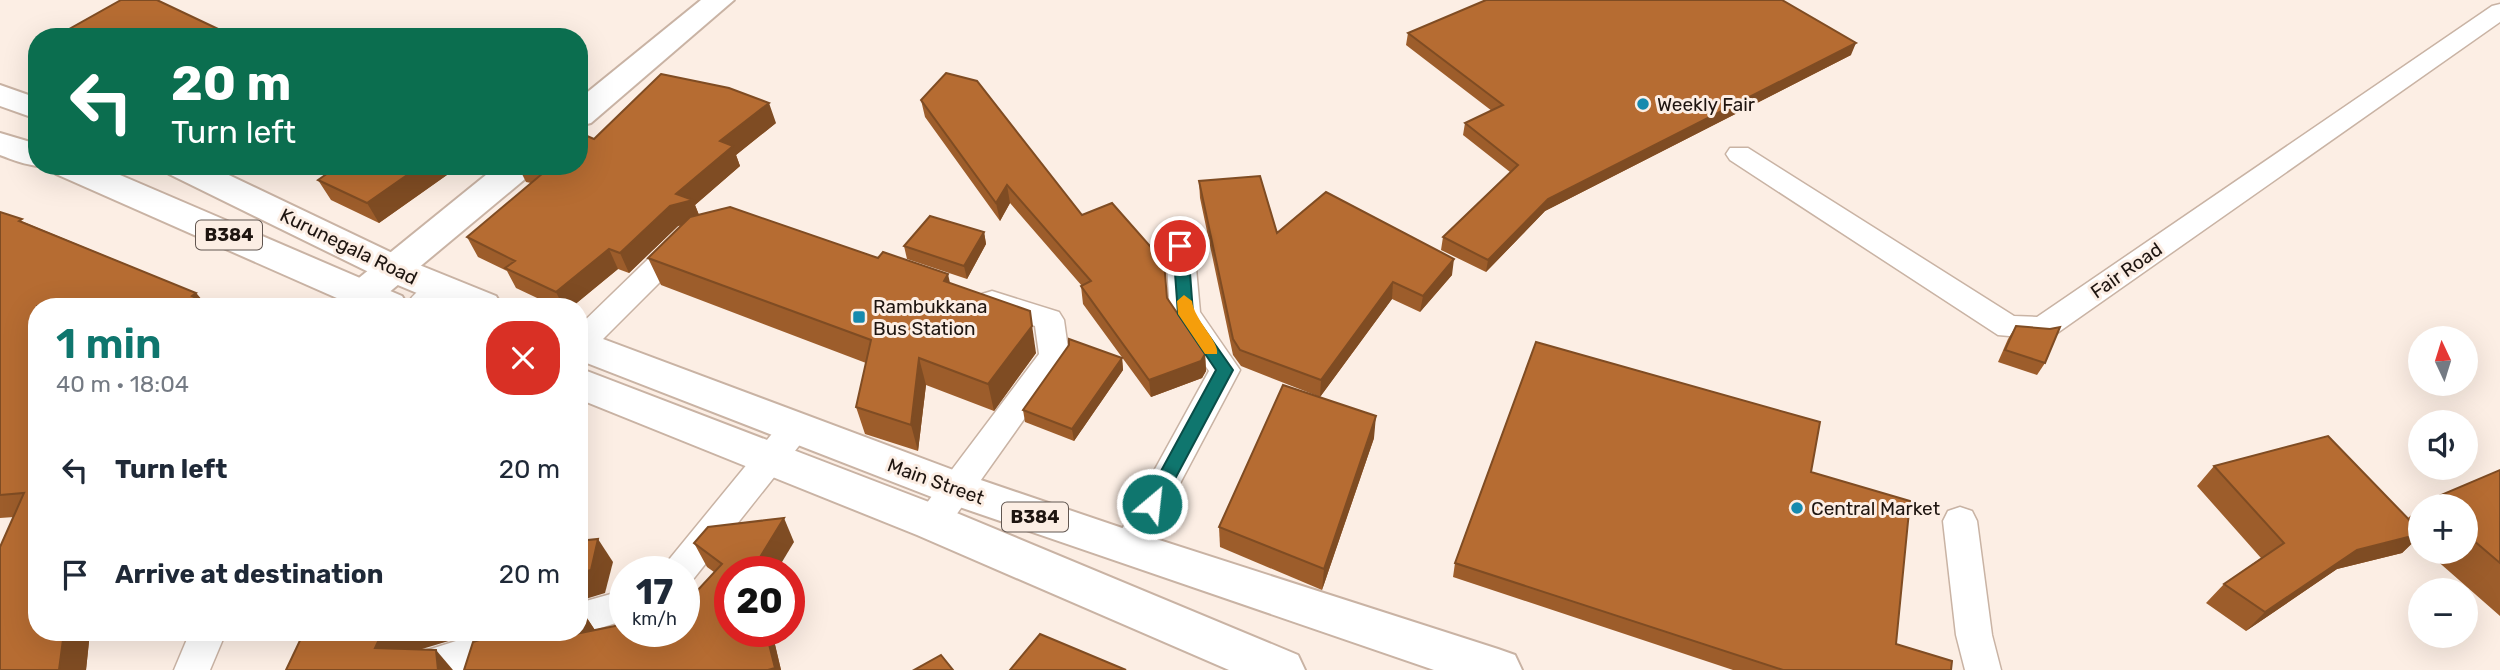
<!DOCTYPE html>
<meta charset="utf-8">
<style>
:root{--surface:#fff;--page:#f2f2f3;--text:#1f2937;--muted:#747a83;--accent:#0f766e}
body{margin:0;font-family:Rubik,sans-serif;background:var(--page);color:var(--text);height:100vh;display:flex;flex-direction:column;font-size:26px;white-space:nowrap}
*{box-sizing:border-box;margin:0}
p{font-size:23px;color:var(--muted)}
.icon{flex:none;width:38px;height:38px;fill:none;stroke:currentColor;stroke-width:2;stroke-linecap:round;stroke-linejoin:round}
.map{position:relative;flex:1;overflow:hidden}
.panel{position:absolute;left:28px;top:298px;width:560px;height:343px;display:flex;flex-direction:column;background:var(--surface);border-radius:28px;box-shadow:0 7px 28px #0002}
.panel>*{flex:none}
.guide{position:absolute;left:28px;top:28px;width:560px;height:147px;border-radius:28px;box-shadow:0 7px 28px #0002;background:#0b6e4f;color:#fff;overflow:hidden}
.needle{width:46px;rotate:356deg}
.tools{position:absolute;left:2408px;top:326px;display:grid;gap:14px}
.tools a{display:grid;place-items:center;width:70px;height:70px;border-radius:50%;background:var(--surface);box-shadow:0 7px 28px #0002;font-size:35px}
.speed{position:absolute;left:609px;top:556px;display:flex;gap:14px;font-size:35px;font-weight:700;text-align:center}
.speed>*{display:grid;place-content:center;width:91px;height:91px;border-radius:50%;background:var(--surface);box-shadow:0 7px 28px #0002;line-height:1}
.speed small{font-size:18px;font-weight:400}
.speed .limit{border:10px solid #d22;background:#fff;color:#111}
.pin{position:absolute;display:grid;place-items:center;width:60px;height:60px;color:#fff;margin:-30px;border:4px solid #fff;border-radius:50%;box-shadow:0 2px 7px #0007}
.me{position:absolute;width:77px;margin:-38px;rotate:28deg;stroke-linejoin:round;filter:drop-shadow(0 0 5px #0008)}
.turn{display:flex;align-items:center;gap:24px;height:147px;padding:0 28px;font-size:32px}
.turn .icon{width:91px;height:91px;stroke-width:2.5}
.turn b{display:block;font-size:49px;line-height:60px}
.round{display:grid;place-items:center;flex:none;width:74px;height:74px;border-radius:28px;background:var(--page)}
.headline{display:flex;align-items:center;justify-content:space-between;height:119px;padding:0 28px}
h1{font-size:42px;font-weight:600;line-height:52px;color:var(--accent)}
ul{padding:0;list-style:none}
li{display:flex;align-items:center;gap:21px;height:105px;padding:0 28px}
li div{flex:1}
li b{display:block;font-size:26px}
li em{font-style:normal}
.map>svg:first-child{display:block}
</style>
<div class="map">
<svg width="2500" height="670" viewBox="0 0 2500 670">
<rect width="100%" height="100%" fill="#fceee4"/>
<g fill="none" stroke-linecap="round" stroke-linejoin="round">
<g stroke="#c9b3a4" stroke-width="3">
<g id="lane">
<path d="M2500 4V22L2053 336 2043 339 1998 335 1730 160 1726 154 1730 148H1748L2014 316 2037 317 2492 6Z"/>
<path d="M684 231 694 234 698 241 694 248 590 352 579 355V326L674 234Z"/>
<path d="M1180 236 1190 239 1194 246 1200 312 1240 370 1140 559 1128 563 1116 559 1111 549 1209 371 1170 314 1166 246 1170 239Z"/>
<path d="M441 280 451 283 455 290 440 306H406C412 293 427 284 441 280Z"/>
<path d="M992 291 1059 312 1064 320 1069 356 944 532 932 536 920 532 915 522 920 512 1039 354 1035 326 982 308 977 301 982 294Z"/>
<path d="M795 416 806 419 811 428 806 437 691 582 684 585V572H662L667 562 784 419Z"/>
<path d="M1960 507 1972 511 1977 521 1992 635 2001 670H1965L1956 635 1943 521 1948 511Z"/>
<path d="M625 590V620L579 635 571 632H579V603Z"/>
<path d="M190 632H226L210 670H174Z"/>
<path d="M484 632H551L546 643 466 670H398L403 658Z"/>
</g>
</g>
<g stroke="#c9b3a4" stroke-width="4">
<g id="street">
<path d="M701 0H734L591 123 579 126V99Z"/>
<path d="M497 166H536L531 174 375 304H349L343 295 349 286Z"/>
</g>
</g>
<g stroke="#c9b3a4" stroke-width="4">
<g id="primary">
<path d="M0 85 37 98V119L0 106Z"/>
<path d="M0 133 37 144V166H39C26 165 13 160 0 155Z"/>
<path d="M51 166H99L402 296 408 306H355L56 174Z"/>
<path d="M164 166H210L407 260 496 296 502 306H448L381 278 169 174Z"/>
<path d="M579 330 972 477 1128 530 1498 649 1515 655 1522 670H1434L942 501 579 360Z"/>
<path d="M579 368 947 509 1298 655 1305 670H1229L917 535 579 399Z"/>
</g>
</g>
<use href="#lane" fill="#fff" fill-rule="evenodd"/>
<use href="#street" fill="#fff" fill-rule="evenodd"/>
<use href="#primary" fill="#fff" fill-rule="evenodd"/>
</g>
<g fill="#9d5d2b">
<path d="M1408 33 1851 55 1545 211 1486 272 1441 250 1443 237 1510 172 1463 135 1465 123 1492 111 1406 45Z"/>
<path d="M921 100 1082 215 1167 298 1205 354 1206 371 1202 378 1151 397 1083 304 1081 286H1082L1010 203 1000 221 925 117Z"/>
<path d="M776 123 736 155 740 166 695 205 699 215 950 284 1036 353 994 411 926 385 918 451 865 434 856 407 866 363 661 285 648 258 682 225 678 226 629 273 618 269 573 306H554L516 288 507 271 478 257 467 237 531 183 526 182 518 166H579L594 139Z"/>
<path d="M338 166H493L482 175 454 170 379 223 331 200 318 180Z"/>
<path d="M1199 181 1277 233 1452 275 1420 312 1392 299 1320 397 1241 366 1233 355 1200 198Z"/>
<path d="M0 212 26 223 196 293 203 301 37 632H90L86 670H0L14 517 0 518Z"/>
<path d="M984 232 986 244 967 279 907 259 904 246Z"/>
<path d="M2016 326 2045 363 2037 375 1998 362 2008 339Z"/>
<path d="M1122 358 1123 370 1074 441 1025 422 1023 410Z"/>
<path d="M1374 438 1322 590 1220 547 1219 527Z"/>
<path d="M2214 466 2408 518 2420 507V546L2414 541 2402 553 2337 569 2246 631 2206 603 2224 584 2261 558 2197 486Z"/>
<path d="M2500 470V616L2426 551H2466V506H2421L2427 501Z"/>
<path d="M1811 472 1896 644 1951 670H1733L1453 577 1455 563Z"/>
<path d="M794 542 730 572 772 632 781 670H464L581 609 595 630 684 632 714 572 707 567 694 543Z"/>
</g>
<g fill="#7f4c23">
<path d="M1856 43 1851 55 1545 211 1486 272 1488 260 1548 199Z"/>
<path d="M769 103 776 123 736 155 740 166 695 205 701 220 678 226 629 273 620 253 676 194 720 141Z"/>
<path d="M420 166H452L454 170 379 223 367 203Z"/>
<path d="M478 166H493L482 175Z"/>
<path d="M1007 185 1010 203 1000 221 996 203Z"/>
<path d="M984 232 986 244 967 279 964 266Z"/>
<path d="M609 249 618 269 573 306H563L556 292Z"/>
<path d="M1454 259 1452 275 1420 312 1423 296Z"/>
<path d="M948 274 954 301 944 281Z"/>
<path d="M1393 282 1392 299 1320 397 1321 380Z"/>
<path d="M196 293 207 306 192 296Z"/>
<path d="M1030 311 1036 353 994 411 988 384Z"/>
<path d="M1205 354 1206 371 1202 378 1151 397 1149 380Z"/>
<path d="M919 358 926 385 918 451 911 425Z"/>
<path d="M1122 358 1123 370 1074 441 1072 429Z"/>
<path d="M1376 416 1374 438 1322 590 1324 569Z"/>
<path d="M784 518 794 542 776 572H751Z"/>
<path d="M2420 534V536L2402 553 2337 569 2246 631 2265 612 2357 550Z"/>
<path d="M598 539 613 562 605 593 579 601V573Z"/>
<path d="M581 609 596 632 575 634 576 632H579V617Z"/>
<path d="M64 632H90L86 670H59Z"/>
<path d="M386 632H451L452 640 402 655 375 648 382 633Z"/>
<path d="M766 632H772L781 670H768Z"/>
<path d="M436 650 453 670H438Z"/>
</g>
<g fill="#b66c32" stroke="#7f4c23" stroke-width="2">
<path d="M121 0H157L235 37H55Z"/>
<path d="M1486 0H1782L1856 43 1548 199 1488 260 1443 237 1518 165 1465 123 1503 105 1408 33Z"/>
<path d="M37 47V53L31 50Z"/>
<path d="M946 73 977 81 1082 215 1112 203 1164 262 1167 298 1205 354 1201 361 1149 380 1081 286 1091 281 1007 185 996 203 921 100Z"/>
<path d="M661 74 729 88 769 103 720 141 733 146 676 194 693 200 670 206 620 253 609 249 556 292 505 268 515 261 467 237 549 168 541 166H579V142L587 136 594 139Z"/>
<path d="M338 166H420L367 203 318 180Z"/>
<path d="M1260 176 1277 233 1326 192 1454 259 1423 296 1393 282 1321 380 1240 350 1233 339 1199 181Z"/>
<path d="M730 207 878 258 883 252 948 274 944 281 1030 311 1032 326 988 384 919 358 911 425 856 407 871 340 648 258 690 217Z"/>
<path d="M0 212 22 219 19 221 196 293 192 296 214 306H37V632H64L59 670H0V547L24 493 0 495Z"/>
<path d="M930 216 984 232 964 266 904 246Z"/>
<path d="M2016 326 2050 329 2060 327 2045 363 2005 350Z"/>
<path d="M1069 339 1122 358 1072 429 1023 410 1069 345Z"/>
<path d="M1536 342 1820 422 1811 472 1910 501 1896 644 1952 661 1951 670H1783L1455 563Z"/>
<path d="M1283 385 1376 416 1324 569 1219 527Z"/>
<path d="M2328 436 2420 531V534L2357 550 2265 612 2224 584 2284 543 2214 466Z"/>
<path d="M2500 470V563L2466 534V506H2433L2427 501Z"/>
<path d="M784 518 751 572H730V632H766L775 668 768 670H464L473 642 504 632H576L575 634 625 624V632H684V605L722 564 694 543 708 527Z"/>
<path d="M598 539 591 570 579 573V541Z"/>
<path d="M304 632H386L382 633 375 648 436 650 438 670H286Z"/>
<path d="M1040 634 1126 670H1010Z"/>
<path d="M941 655 953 670H914Z"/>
</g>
<path fill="#0f766e" stroke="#0a4d48" stroke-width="2" d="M1180 241 1188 246 1193 313 1233 370 1159 509 1152 512 1143 504 1216 370 1178 314 1173 246Z"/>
<path fill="#f59e0b" d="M1184 295 1192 301C1194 320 1220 342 1217 354H1205L1178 314 1177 301Z"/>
<g fill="#168aae" stroke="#fceee4" stroke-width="2.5">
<circle cx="1643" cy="104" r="7"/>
<rect x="852" y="310" width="14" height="14" rx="3.5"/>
<circle cx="1797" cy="508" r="7"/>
</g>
<g text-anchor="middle" stroke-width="6" stroke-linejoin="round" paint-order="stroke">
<g fill="#fceee4" stroke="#615650" stroke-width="2">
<rect x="196" y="220.5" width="66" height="29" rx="5"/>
<rect x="1002" y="502.5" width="66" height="29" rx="5"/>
</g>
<g font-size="18" font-weight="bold" fill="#1e1510">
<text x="229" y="241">B384</text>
<text x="1035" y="523">B384</text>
</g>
<g font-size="19" fill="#1e1510" stroke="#fceee4" text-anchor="start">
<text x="1657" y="111">Weekly Fair</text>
<text x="873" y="313">Rambukkana<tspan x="873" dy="22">Bus Station</tspan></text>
<text x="1811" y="515">Central Market</text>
</g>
<g font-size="19" fill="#1e1510" stroke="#fceee4">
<text transform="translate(349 246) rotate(26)" y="7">Kurunegala Road</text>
<text transform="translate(2126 270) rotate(-35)" y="7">Fair Road</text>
<text transform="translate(936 481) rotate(20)" y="7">Main Street</text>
</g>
</g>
</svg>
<div class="tools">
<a><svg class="needle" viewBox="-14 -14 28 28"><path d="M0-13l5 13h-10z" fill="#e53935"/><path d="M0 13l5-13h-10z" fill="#747a83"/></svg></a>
<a><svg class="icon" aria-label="sound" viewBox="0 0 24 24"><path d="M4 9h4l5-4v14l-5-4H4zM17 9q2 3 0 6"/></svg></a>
<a>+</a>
<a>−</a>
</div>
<div class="speed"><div>17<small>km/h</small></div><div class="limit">20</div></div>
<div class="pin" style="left:1180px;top:246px;background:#d93025"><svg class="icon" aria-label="arrive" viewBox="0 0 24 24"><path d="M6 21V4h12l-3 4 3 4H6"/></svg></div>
<svg class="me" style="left:1152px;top:504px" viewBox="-20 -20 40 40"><circle r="17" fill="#0f766e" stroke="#fff" stroke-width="3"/><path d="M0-11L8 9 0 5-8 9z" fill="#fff"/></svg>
<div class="guide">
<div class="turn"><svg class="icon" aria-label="left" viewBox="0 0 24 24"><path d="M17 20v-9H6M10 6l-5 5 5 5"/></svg><div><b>20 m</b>Turn left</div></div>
</div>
<section class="panel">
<div class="headline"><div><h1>1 min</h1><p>40 m · 18:04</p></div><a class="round" style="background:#d93025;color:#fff"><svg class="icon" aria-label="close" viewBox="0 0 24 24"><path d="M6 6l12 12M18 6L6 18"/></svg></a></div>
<ul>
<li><svg class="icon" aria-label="left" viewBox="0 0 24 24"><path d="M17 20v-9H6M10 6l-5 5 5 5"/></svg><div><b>Turn left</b></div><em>20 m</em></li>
<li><svg class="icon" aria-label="arrive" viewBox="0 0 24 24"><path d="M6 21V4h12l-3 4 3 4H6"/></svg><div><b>Arrive at destination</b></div><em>20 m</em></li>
</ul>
</section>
</div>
